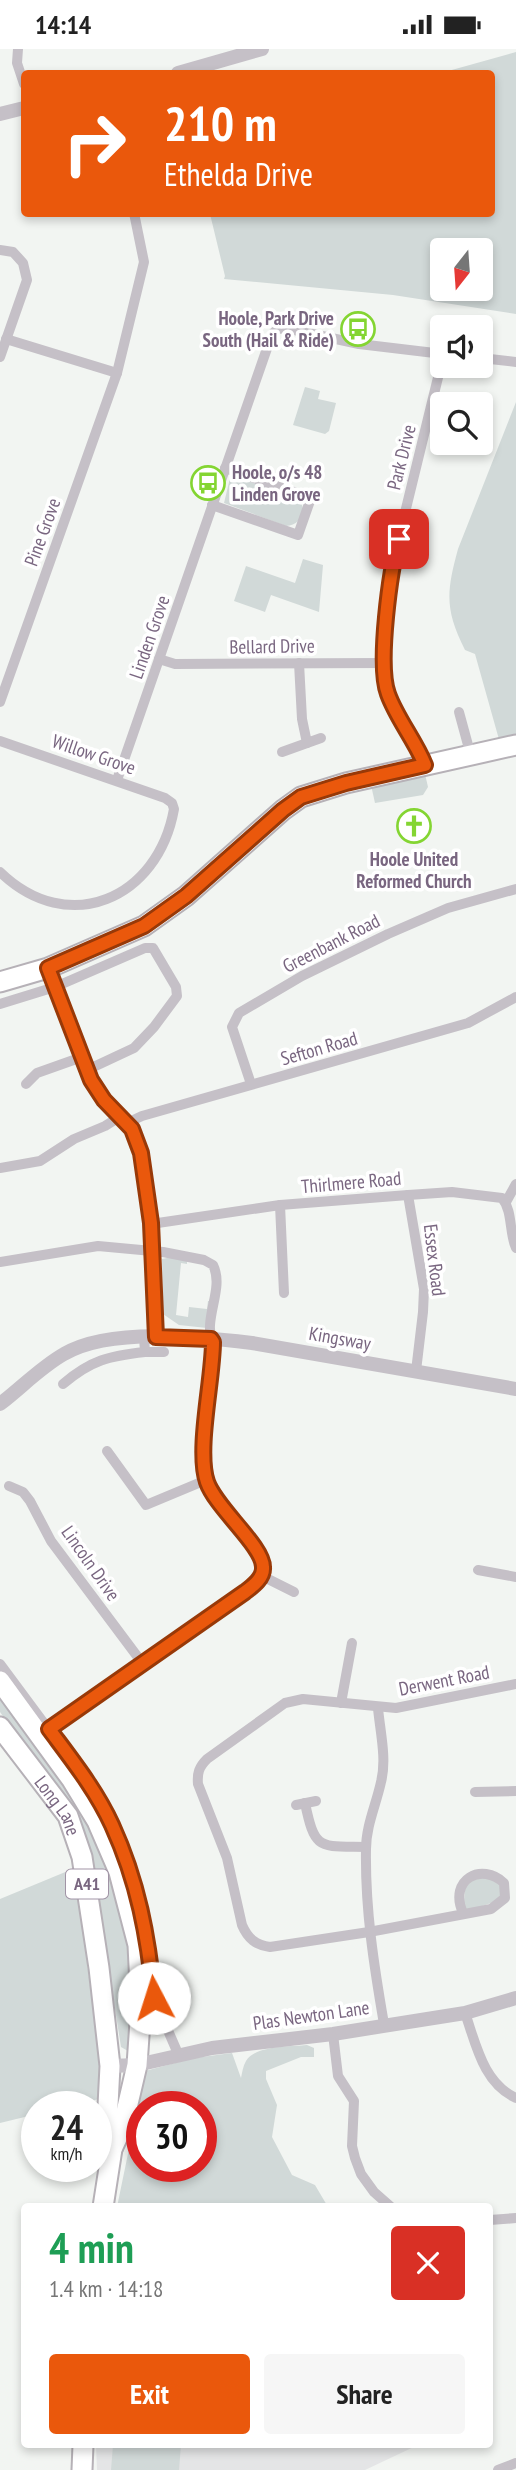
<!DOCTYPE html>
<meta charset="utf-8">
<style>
:root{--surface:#fff;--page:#f6f6f6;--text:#222;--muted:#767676;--accent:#ea580c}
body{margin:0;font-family:"PT Sans Narrow",sans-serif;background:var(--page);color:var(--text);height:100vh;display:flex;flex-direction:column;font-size:26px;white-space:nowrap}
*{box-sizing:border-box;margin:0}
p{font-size:23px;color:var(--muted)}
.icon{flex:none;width:38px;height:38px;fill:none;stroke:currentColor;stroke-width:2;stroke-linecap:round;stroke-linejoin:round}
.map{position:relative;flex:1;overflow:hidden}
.sheet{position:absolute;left:21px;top:2154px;width:472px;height:245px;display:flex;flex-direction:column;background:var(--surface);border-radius:7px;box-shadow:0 4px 10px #0003}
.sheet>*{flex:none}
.top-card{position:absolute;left:21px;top:21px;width:474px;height:147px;border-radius:7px;box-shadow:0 4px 10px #0003;background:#ea580c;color:#fff;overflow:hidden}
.needle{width:46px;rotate:197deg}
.buttons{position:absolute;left:430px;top:189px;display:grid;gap:14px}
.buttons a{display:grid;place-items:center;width:63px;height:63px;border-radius:7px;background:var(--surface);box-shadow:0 4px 10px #0003;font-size:35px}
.speed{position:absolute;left:21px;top:2042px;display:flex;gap:14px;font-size:35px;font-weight:700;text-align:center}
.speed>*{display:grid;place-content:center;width:91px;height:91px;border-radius:50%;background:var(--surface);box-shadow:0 4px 10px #0003;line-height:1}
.speed small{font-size:18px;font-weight:400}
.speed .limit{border:10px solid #d22;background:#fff;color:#111}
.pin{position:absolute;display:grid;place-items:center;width:60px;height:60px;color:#fff;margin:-30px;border-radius:14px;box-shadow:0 4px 10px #0006}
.me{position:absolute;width:77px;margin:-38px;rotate:355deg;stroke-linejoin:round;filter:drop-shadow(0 0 5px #0008)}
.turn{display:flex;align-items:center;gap:24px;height:147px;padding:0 28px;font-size:32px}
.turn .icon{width:91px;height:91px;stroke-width:2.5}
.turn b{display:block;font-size:49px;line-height:60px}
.round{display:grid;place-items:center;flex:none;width:74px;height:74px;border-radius:7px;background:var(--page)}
.headline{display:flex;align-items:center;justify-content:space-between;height:119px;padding:0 28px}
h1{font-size:42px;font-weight:600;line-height:52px;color:#1e9e55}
.button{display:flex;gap:14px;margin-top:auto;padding:14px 28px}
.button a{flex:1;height:80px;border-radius:7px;background:var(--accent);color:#fff;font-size:28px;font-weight:600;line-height:80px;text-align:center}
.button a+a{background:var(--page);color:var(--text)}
.status{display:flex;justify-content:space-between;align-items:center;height:49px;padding:0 35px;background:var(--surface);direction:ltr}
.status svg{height:19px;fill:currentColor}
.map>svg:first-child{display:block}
</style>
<div class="status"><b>14:14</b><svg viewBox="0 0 49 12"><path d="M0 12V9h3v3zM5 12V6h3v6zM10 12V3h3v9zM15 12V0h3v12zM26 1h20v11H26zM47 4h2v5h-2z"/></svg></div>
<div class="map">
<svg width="516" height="2421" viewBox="0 0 516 2421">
<rect width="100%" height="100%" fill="#f2f5f2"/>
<path fill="#e4e5e6" d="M96 2396H418L365 2421H97Z"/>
<g fill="#d1d9d8" fill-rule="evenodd">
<path d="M516 3V265L393 246 224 230 225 227 210 165 492 164V24H441ZM443 201H481V240H443Z"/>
<path d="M305 338 320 342 318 350 336 354 329 382 325 385 293 376Z"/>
<path d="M516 353V692L500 694 475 605 465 601C445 561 446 544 458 500Z"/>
<path d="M236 428 297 449C309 459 301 477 286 477L224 454 230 429Z"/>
<path d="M303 510 323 516 319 563 271 546 265 563 234 552 246 517 295 534Z"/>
<path d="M425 725 428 738 423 746 375 754 371 736Z"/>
<path d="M172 1208 187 1211V1215L181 1214 176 1266 188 1268 189 1258 207 1260 208 1252H211L207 1279 179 1276 163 1265 162 1210Z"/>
<path d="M0 1640 98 1782 135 1912 130 2001 128 2002 121 1998 89 1796 73 1763 0 1663Z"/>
<path d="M75 1819 99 2007V2050L66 2058H37V2065L0 2074V1850Z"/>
<path d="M497 1828 505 1849 463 1864 466 1829Z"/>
<path d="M307 1996 314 1999V2008H301L266 2022V2030L277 2056 272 2088 292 2126 315 2136 328 2158H117L145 2022 194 2009 232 2004 241 2029C242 2024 243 2017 246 2012 256 1996 289 1998 307 1996ZM142 2058H201V2118H142Z"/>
<path d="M113 2396H181L179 2421H111Z"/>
</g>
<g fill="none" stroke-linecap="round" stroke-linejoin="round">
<g stroke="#b6b1b7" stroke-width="23">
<g id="trunk">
<path d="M0 933 48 919 144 877 186 847 283 761 301 748 346 734 516 696"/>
<path d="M0 1632 72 1731 97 1772 119 1823 138 1896 141 1958 137 2016 123 2076 112 2100 103 2158"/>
<path id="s1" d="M0 1678 68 1767 82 1808 99 1919 110 2017 107 2076 112 2100"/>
<path d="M82 2421 83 2396"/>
</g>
</g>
<g stroke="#c5c0c7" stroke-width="10">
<path d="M18 0 17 14 24 35"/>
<path d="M0 201 13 203 23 214 27 231 0 308"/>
<path d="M6 290 117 324"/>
<path d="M481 309 516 313"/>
<path d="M212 456 298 486 311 449 225 419"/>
<path d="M159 610 175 615 385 614"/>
<path d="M299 614 302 670 307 694 321 689"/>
<path d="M0 653 117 324 144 213 134 164"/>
<path d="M459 663 471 707"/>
<path d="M0 692 165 749 172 754 174 760C158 850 68 889 0 823"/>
<path d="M282 703 307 694"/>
<path d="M425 716C413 685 384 657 384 622L391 521 443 308"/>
<path d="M117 731 272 285 278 280 285 279 359 295 443 305"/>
<path d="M0 955 55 938 145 899H153L176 938 177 947 154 978 134 999 87 1021 48 919"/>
<path d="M87 1021 97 1041 132 1080 141 1104 151 1175 156 1288"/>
<path d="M26 1035 37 1024 82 1008"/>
<path d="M251 1035 232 978 239 964 302 927 388 885 448 859 516 840"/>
<path d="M127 1074 142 1067 468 974 516 948"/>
<path d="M0 1119 40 1112 74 1090 105 1077 121 1067"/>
<path d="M408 1146 424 1240 423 1263 416 1322"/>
<path d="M506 1153 516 1135"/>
<path d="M280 1156 284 1244"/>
<path d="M151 1175 280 1156 408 1146 452 1143 502 1149C513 1162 509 1184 516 1199"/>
<path d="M0 1213 98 1197 163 1203 204 1211 213 1216C225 1240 202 1270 213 1295 211 1320 209 1346 207 1371 205 1390 201 1412 206 1431 215 1464 268 1495 262 1527L294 1543"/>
<path d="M145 1303H164"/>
<path d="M63 1335C91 1311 109 1307 145 1303L144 1288"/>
<path d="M107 1402 146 1456 206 1431"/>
<path d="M9 1437 23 1443 30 1452 51 1492 143 1615"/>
<path d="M478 1521 516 1528"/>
<path d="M0 1615 92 1739 111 1774 140 1855 149 1893 154 1949 179 2007"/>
<path d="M341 1654 352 1594"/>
<path d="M378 1659C380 1682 387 1710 381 1733 376 1756 366 1777 366 1800 365 1860 374 1917 384 1975"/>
<path d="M49 1680 245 1543 262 1527"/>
<path d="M475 1743 516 1742"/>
<path d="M305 1754C315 1802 319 1797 366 1798"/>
<path d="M296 1756 316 1752"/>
<path d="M463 1864C448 1830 482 1813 504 1834L505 1849 491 1860 369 1883 270 1898C256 1896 248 1890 242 1876L227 1809 198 1735C197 1724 199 1718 207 1710L285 1654 303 1650 396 1659 516 1635"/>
<path d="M465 1964C476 1995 483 2034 516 2049"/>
<path d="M333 1985 338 2027 354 2052 352 2097 355 2109 361 2125 374 2143 391 2158"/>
<path d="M490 2171 516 2169"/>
<path d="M498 2421 516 2414"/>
</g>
<g stroke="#c5c0c7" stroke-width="14">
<path d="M178 24 262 0"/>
<path d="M0 65 24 59"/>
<path d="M0 1355C21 1339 41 1318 64 1305 109 1278 200 1288 252 1294L516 1340"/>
<path d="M110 2017 137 2016 212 1999 333 1985 465 1964 516 1949"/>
</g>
<use href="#trunk" stroke="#fff" stroke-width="19"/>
</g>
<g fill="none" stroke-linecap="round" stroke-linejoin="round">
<g stroke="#983908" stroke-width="18">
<path id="route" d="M154 1949C148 1887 138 1833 112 1776 96 1741 72 1711 49 1680L245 1543C253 1537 264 1529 263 1518 263 1497 216 1459 207 1433 196 1401 213 1330 213 1293L211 1290 156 1288 151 1174 141 1104 132 1080 104 1051 91 1031 48 919 144 877 186 847 283 761 301 748 346 734 425 716C415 691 397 670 388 645 377 616 390 521 399 490"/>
</g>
<use href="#route" stroke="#ea580c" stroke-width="12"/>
</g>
<defs>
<g id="bus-ring" transform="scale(1.75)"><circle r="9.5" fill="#fff" stroke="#84d532" stroke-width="1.5"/><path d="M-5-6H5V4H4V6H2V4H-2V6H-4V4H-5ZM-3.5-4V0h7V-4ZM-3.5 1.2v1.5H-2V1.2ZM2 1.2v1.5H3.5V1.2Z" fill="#84d532"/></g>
<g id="church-ring" transform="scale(1.75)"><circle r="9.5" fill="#fff" stroke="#84d532" stroke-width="1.5"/><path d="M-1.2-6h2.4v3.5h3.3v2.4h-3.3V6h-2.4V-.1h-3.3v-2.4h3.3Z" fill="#84d532"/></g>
</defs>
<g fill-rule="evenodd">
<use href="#bus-ring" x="358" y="280"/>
<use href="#bus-ring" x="208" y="434"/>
<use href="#church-ring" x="414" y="777"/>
</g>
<g text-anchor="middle" stroke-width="7" stroke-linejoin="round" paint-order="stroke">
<rect fill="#fff" stroke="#a194a6" stroke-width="2" x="66" y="1820.5" width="42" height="29" rx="5"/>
<g font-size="18" font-weight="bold" fill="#796680">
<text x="87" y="1841">A41</text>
</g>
<g font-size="19" font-weight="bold" fill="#796680" stroke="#fff" text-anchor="end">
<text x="334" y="276">Hoole, Park Drive<tspan x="334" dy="22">South (Hail &amp; Ride)</tspan></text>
<text x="232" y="430" text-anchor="start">Hoole, o/s 48<tspan x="232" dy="22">Linden Grove</tspan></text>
<text x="414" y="817" text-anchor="middle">Hoole United<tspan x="414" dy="22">Reformed Church</tspan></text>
</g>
<g font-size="19" fill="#796680" stroke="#fff">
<text transform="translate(401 408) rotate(-76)" y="7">Park Drive</text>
<text transform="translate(42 483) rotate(-70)" y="7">Pine Grove</text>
<text transform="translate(149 588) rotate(-71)" y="7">Linden Grove</text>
<text transform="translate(272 597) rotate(-1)" y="7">Bellard Drive</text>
<text transform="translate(94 705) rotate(19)" y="7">Willow Grove</text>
<text transform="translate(331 894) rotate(-27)" y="7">Greenbank Road</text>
<text transform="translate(319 999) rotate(-16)" y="7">Sefton Road</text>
<text transform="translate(351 1133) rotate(-5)" y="7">Thirlmere Road</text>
<text transform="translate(435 1211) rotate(83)" y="7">Essex Road</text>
<text transform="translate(340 1289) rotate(10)" y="7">Kingsway</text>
<text transform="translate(91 1514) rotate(55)" y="7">Lincoln Drive</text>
<text transform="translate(444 1631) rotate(-11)" y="7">Derwent Road</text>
<text dy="7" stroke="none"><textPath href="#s1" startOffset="98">Long Lane</textPath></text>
<text transform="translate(311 1966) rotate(-8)" y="7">Plas Newton Lane</text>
</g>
</g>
</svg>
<div class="buttons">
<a><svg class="needle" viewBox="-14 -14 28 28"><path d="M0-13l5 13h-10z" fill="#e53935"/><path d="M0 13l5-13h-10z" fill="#767676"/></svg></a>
<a><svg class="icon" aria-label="sound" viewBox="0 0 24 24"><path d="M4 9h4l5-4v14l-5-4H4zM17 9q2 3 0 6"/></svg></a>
<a><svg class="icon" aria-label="search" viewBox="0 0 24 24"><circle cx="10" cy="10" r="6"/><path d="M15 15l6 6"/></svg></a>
</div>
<div class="speed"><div>24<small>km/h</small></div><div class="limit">30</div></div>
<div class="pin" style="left:399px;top:490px;background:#d93025"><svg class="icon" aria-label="arrive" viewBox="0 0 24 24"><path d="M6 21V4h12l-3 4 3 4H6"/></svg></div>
<svg class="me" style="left:154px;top:1949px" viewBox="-20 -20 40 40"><circle r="19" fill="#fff"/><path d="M0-13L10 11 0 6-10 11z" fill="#ea580c"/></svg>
<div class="top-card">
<div class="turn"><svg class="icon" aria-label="right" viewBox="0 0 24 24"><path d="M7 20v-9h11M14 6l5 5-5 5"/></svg><div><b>210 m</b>Ethelda Drive</div></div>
</div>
<section class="sheet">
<div class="headline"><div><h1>4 min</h1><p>1.4 km · 14:18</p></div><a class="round" style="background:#d93025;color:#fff"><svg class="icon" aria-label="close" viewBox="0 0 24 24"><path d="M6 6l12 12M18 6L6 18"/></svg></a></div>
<div class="button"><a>Exit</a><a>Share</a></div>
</section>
</div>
